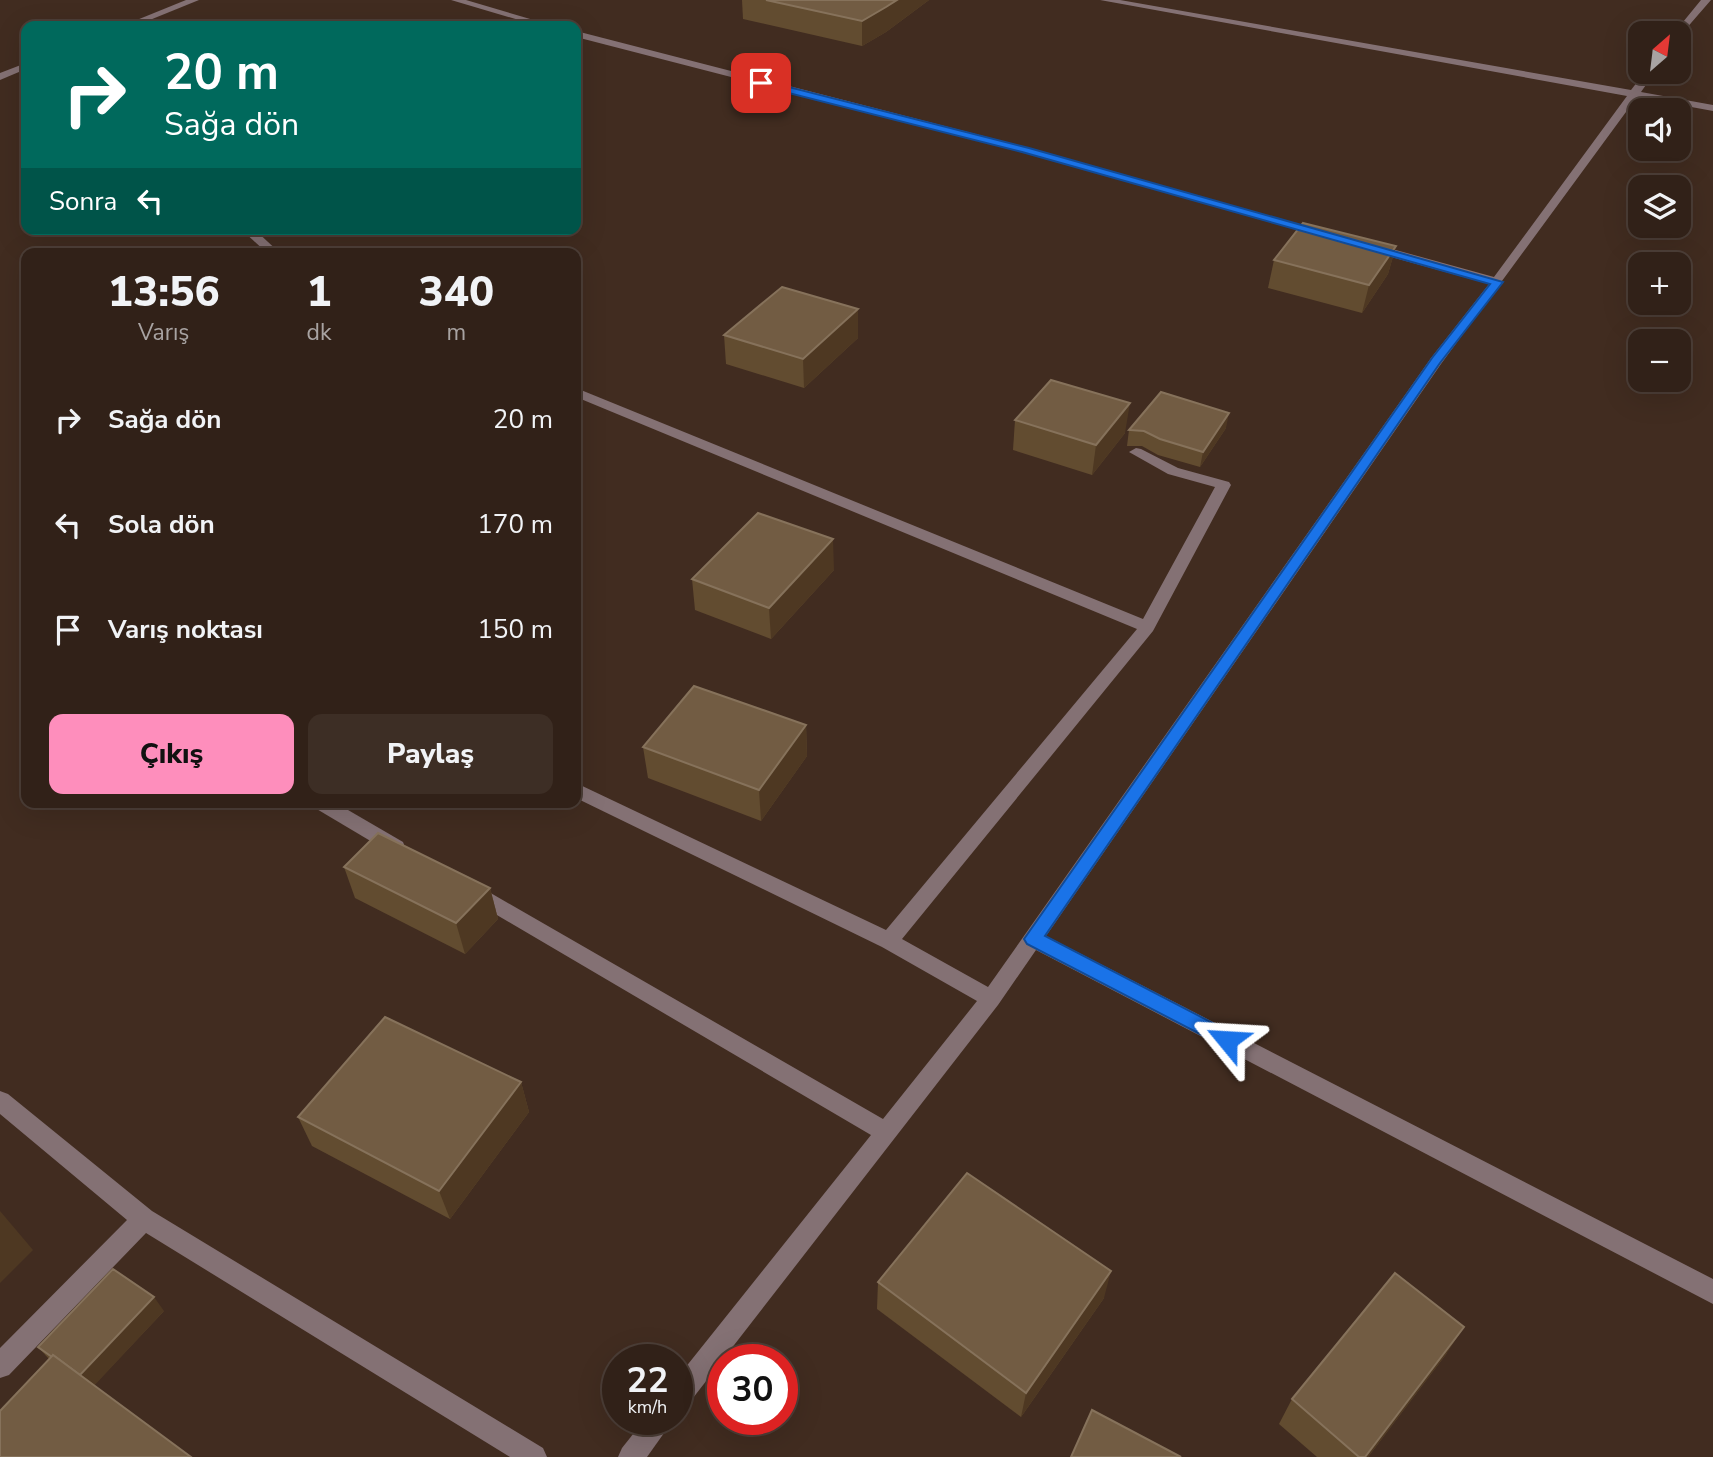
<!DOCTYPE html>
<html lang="tr">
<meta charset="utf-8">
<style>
:root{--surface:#312118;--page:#3d2e25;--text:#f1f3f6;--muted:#a8a3a2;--line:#4c3e37;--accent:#fe8ebc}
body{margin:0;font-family:"Nunito Sans",sans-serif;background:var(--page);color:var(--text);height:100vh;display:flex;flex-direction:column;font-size:26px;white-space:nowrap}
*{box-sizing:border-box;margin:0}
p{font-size:23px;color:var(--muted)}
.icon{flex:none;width:38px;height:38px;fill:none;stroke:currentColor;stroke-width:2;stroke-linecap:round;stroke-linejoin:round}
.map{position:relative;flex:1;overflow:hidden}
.panel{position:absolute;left:21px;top:248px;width:560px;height:560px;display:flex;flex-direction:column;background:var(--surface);border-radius:14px;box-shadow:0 7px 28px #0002,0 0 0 2px var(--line)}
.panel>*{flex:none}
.top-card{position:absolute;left:21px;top:21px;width:560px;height:214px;border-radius:14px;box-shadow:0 7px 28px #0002,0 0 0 2px var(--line);background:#00695c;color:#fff;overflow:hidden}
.needle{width:46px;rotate:28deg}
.tools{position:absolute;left:1628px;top:21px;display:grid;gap:14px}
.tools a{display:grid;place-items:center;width:63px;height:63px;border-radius:14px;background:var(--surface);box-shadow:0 7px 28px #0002,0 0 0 2px var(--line);font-size:35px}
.speed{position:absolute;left:602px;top:1344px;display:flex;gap:14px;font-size:35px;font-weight:700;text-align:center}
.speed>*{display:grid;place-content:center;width:91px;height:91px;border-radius:50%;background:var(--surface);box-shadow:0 7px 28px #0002,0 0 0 2px var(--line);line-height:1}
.speed small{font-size:18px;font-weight:400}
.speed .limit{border:10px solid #d22;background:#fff;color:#111}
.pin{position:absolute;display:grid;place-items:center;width:60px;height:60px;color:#fff;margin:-30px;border-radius:14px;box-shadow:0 4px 10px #0006}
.me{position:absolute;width:77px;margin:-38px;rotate:297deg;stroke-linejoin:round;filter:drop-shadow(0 0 5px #0008)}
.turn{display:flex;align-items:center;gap:24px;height:147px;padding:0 28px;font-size:32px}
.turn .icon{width:91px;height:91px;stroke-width:2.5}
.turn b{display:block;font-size:49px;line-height:60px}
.then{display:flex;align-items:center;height:66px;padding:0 28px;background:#0003;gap:14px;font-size:26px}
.eta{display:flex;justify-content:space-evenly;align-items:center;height:119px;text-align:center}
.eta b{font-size:42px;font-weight:800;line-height:49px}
.cta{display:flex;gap:14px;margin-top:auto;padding:14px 28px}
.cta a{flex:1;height:80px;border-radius:14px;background:var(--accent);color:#111;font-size:28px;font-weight:800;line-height:80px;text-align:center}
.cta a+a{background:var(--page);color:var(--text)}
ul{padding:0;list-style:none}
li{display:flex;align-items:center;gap:21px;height:105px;padding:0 28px}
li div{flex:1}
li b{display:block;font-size:26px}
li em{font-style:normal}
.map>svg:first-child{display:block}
</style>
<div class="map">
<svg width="1713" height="1457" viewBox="0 0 1713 1457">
<rect width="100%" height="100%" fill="#412c20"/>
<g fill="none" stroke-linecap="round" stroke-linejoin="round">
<g fill="#847174" fill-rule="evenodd">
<path d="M186 0H199L135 26H122Z"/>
<path d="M451 0H466L554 26H539Z"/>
<path d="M1100 0H1120L1631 90 1645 72H1655L1641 92 1713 105V111L1637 97 1441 364 1046 936 1713 1279V1304L1036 950 998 1005 686 1407 677 1410V1378L871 1135 468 898 465 893 468 888 475 885 482 888 883 1119 977 1001 882 947 576 798V783L886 930 1137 629 576 397V388L1143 619 1215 487 1168 474 1129 452 1136 448 1141 449 1178 468 1229 482 1231 485 1153 631 902 939 988 987 1431 358 1489 284 1366 250V244H1374L1494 277 1627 96Z"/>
<path d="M1701 0H1711L1678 38V33H1674Z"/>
<path d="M576 31 1030 148 1329 233 1319 236 1022 152 576 37Z"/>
<path d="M26 63V69L0 80V73Z"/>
<path d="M241 229H254L281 254H268Z"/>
<path d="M312 803H336L403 842 405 847 403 852 396 854 389 852 315 808Z"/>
<path d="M0 1091 8 1094 152 1211 543 1448 547 1457H510L146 1233 9 1375 0 1378V1348L127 1220 0 1114Z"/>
<path d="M645 1419H674L647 1457H618L622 1448Z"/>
</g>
</g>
<g fill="#624c30">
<path d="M742 0H929L886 32 862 46 743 19Z"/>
<path d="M1396 246 1388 274 1362 313 1268 288 1274 260Z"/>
<path d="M724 335 858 338 804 388 726 364Z"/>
<path d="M1015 420 1125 433 1092 475 1013 450Z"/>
<path d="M1226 428 1200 467 1158 455 1142 446H1127L1129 430Z"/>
<path d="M834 570 771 639 695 610 692 579Z"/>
<path d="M806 725 807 756 761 821 648 778 643 747Z"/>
<path d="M344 867 490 888 498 919 465 954 355 898Z"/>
<path d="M521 1082 529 1112 450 1219 312 1146 298 1117Z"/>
<path d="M878 1282 1104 1298 1021 1417 877 1309Z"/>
<path d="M164 1311 94 1385 49 1359 38 1347Z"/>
<path d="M1447 1353 1368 1457H1317L1279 1424 1292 1399Z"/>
</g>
<g fill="#4e3822">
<path d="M897 0H929L886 32 862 46V21Z"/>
<path d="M1396 246 1388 274 1362 313 1369 285Z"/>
<path d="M858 309V338L804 388 803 359Z"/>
<path d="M1130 403 1125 433 1092 475 1096 445Z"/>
<path d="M1229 413 1226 428 1200 467 1203 452Z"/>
<path d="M833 539 834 570 771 639 769 608Z"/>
<path d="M806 725 807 756 761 821 759 790Z"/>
<path d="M490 888 498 919 465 954 456 923Z"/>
<path d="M521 1082 529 1112 450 1219 439 1191Z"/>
<path d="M0 1211 33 1250 0 1283Z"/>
<path d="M1111 1271 1104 1298 1021 1417 1026 1393Z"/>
<path d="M154 1297 164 1311 91 1389 79 1376Z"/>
<path d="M1464 1327 1447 1353 1368 1457H1365Z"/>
</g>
<g fill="#725c43" stroke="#86725b" stroke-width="2">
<path d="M766 0H897L886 7 862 21Z"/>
<path d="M1303 223 1396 246 1369 285 1274 260Z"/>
<path d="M782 287 858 309 803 359 724 335Z"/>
<path d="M1051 380 1130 403 1096 445 1015 420Z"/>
<path d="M1161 392 1229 413 1203 452 1160 439 1144 431 1129 430Z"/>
<path d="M758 513 833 539 769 608 692 579Z"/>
<path d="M694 686 806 725 759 790 643 747Z"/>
<path d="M378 833 490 888 456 923 344 867Z"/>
<path d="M385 1017 521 1082 439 1191 298 1117Z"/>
<path d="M967 1173 1111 1271 1026 1393 878 1282Z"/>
<path d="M113 1269 154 1297 80 1375 53 1355 52 1357 38 1347Z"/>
<path d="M1395 1273 1464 1327 1365 1457H1359L1292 1399Z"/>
<path d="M53 1355 191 1457H0V1411Z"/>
<path d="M1092 1410 1181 1457H1071Z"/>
</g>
<path fill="#1a73e8" stroke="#114b97" stroke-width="2" d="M761 80 1029 148 1503 282 1440 363 1045 936 1234 1034 1237 1040 1234 1045 1227 1048 1221 1045 1027 944 1024 939 1432 358 1490 284 1022 152 757 85 756 83Z"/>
</svg>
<div class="tools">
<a><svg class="needle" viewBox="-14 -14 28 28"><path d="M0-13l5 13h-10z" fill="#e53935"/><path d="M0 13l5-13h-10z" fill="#a8a3a2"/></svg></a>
<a><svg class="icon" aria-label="sound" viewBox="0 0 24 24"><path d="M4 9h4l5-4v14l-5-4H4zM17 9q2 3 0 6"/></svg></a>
<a><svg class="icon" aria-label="layers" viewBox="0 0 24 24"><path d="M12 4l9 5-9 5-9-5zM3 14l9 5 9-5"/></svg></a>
<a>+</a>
<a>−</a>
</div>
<div class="speed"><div>22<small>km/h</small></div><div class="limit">30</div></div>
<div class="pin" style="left:761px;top:83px;background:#d93025"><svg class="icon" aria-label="arrive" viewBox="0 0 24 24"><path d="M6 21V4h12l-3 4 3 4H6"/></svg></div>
<svg class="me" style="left:1227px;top:1040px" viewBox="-20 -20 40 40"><path d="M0-17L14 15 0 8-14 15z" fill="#1a73e8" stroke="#fff" stroke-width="4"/></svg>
<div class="top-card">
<div class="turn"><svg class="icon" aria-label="right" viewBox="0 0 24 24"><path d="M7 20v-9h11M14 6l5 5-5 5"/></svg><div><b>20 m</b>Sağa dön</div></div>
<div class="then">Sonra<svg class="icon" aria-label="left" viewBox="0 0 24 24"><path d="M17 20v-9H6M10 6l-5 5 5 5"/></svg></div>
</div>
<section class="panel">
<div class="eta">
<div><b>13:56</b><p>Varış</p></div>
<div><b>1</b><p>dk</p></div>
<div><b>340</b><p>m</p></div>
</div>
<ul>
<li><svg class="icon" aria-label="right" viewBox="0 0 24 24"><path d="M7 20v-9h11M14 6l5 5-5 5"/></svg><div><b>Sağa dön</b></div><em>20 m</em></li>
<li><svg class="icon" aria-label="left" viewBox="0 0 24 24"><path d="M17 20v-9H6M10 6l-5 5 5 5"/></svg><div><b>Sola dön</b></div><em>170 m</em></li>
<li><svg class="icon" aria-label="arrive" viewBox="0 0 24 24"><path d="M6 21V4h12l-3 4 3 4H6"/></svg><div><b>Varış noktası</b></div><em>150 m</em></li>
</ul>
<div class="cta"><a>Çıkış</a><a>Paylaş</a></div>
</section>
</div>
